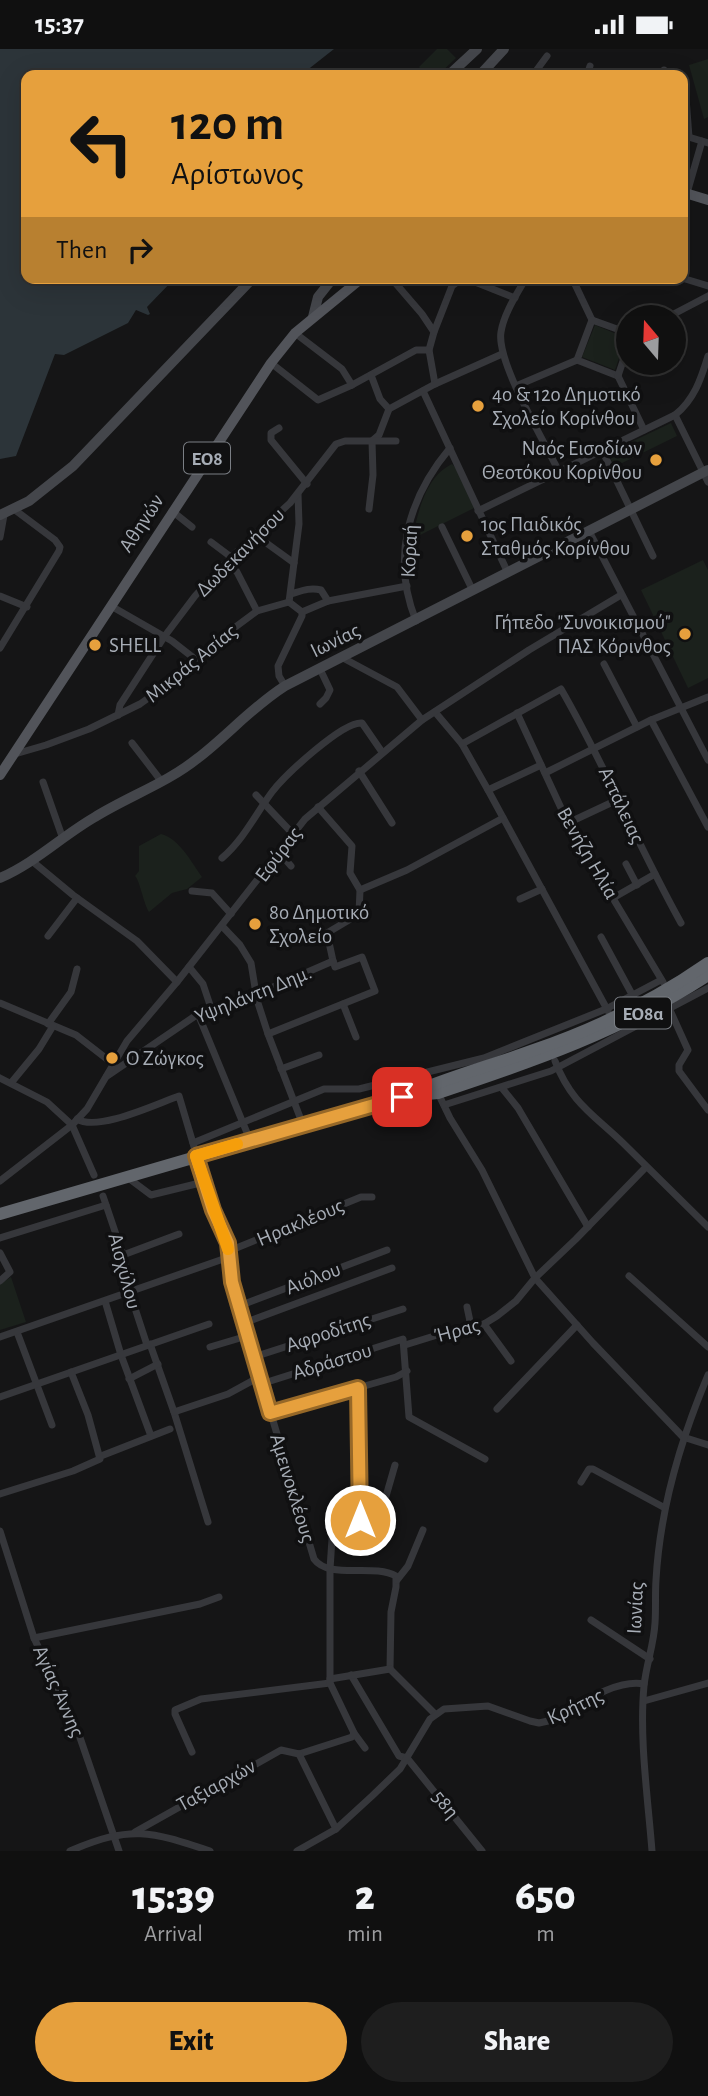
<!DOCTYPE html>
<meta charset="utf-8">
<style>
:root{--surface:#101010;--page:#1e1e1e;--text:#f1f3f6;--muted:#9c9d9f;--line:#303030;--accent:#e6a03d}
body{margin:0;font-family:"Alegreya Sans",sans-serif;background:var(--page);color:var(--text);height:100vh;display:flex;flex-direction:column;font-size:26px;white-space:nowrap}
*{box-sizing:border-box;margin:0}
p{font-size:23px;color:var(--muted)}
.icon{flex:none;width:38px;height:38px;fill:none;stroke:currentColor;stroke-width:2;stroke-linecap:round;stroke-linejoin:round}
.map{position:relative;height:1802px;overflow:hidden}
.side{display:flex;flex-direction:column;background:var(--surface);flex:1}
.side>*{flex:none}
.guide{position:absolute;left:21px;top:21px;width:667px;height:214px;border-radius:14px;box-shadow:0 7px 28px #0002,0 0 0 2px var(--line);background:#e6a03d;color:#111;overflow:hidden}
.needle{width:46px;rotate:341deg}
.buttons{position:absolute;left:616px;top:256px;display:grid;gap:14px}
.buttons a{display:grid;place-items:center;width:70px;height:70px;border-radius:50%;background:var(--surface);box-shadow:0 7px 28px #0002,0 0 0 2px var(--line);font-size:35px}
.pin{position:absolute;display:grid;place-items:center;width:60px;height:60px;color:#fff;margin:-30px;border-radius:14px;box-shadow:0 4px 10px #0006}
.me{position:absolute;width:77px;margin:-38px;rotate:0deg;stroke-linejoin:round;filter:drop-shadow(0 0 5px #0008)}
.turn{display:flex;align-items:center;gap:24px;height:147px;padding:0 35px;font-size:32px}
.turn .icon{width:91px;height:91px;stroke-width:2.5}
.turn b{display:block;font-size:49px;line-height:60px}
.then{display:flex;align-items:center;height:66px;padding:0 35px;background:#0003;gap:14px;font-size:26px}
.eta{display:flex;justify-content:space-evenly;align-items:center;height:119px;text-align:center}
.eta b{font-size:42px;font-weight:800;line-height:49px}
.cta{display:flex;gap:14px;margin-top:auto;padding:14px 35px}
.cta a{flex:1;height:80px;border-radius:42px;background:var(--accent);color:#111;font-size:28px;font-weight:800;line-height:80px;text-align:center}
.cta a+a{background:var(--page);color:var(--text)}
.status{display:flex;justify-content:space-between;align-items:center;height:49px;padding:0 35px;background:var(--surface);direction:ltr}
.status svg{height:19px;fill:currentColor}
.map>svg:first-child{display:block}
</style>
<div class="status"><b>15:37</b><svg viewBox="0 0 49 12"><path d="M0 12V9h3v3zM5 12V6h3v6zM10 12V3h3v9zM15 12V0h3v12zM26 1h20v11H26zM47 4h2v5h-2z"/></svg></div>
<div class="map">
<svg width="708" height="1802" viewBox="0 0 708 1802">
<rect width="100%" height="100%" fill="#151516"/>
<g fill="#1b211c">
<path d="M437 0H447L456 9 438 26H427L419 18Z"/>
<path d="M708 10V68L704 70 689 16Z"/>
<path d="M595 276 626 289 615 321 582 308Z"/>
<path d="M671 374 677 387 614 418 608 404Z"/>
<path d="M452 415 456 419 474 459 412 490C418 464 425 428 452 415Z"/>
<path d="M703 511 708 521V629L688 639 641 541Z"/>
<path d="M161 785C179 789 192 814 202 828L187 840 172 844 149 863C143 853 140 832 135 827L139 822V797Z"/>
<path d="M11 1228 26 1273 0 1281V1235Z"/>
</g>
<path fill="#2c3439" d="M0 0H334L301 26H26V229H175L147 258 150 265 148 266 136 261 128 274 64 306 55 305 16 407 0 410Z"/>
<g fill="none" stroke-linecap="round" stroke-linejoin="round">
<g stroke="#36373b" stroke-width="7">
<path d="M664 21V26"/>
<path d="M533 26 547 7"/>
<path d="M587 26 590 17"/>
<path d="M682 42 686 49 689 88"/>
<path d="M682 86 708 94"/>
<path d="M687 144 702 92"/>
<path d="M391 229 422 265 434 283 429 301 435 335"/>
<path d="M465 229 515 249"/>
<path d="M526 229C517 245 504 264 501 283 496 313 544 391 558 421"/>
<path d="M572 229 592 271"/>
<path d="M682 229 708 237"/>
<path d="M668 268 708 247"/>
<path d="M592 271 577 311 618 327"/>
<path d="M592 271 628 284"/>
<path d="M434 283 452 237 463 229"/>
<path d="M295 284 342 320 352 336"/>
<path d="M271 314 318 351 352 336 416 301H429"/>
<path d="M371 326 380 350 389 360"/>
<path d="M618 327 644 381"/>
<path d="M618 327 628 297"/>
<path d="M516 337 577 311"/>
<path d="M423 342 508 524"/>
<path d="M675 366 708 433"/>
<path d="M279 379 271 384V391L307 435"/>
<path d="M602 401 653 507"/>
<path d="M369 460 373 426 372 392 379 386 389 360 435 335 502 305"/>
<path d="M172 462 192 478"/>
<path d="M478 462 675 366C694 351 701 330 708 307"/>
<path d="M442 478 473 542"/>
<path d="M589 482 708 711"/>
<path d="M254 485 294 514"/>
<path d="M0 488 4 466"/>
<path d="M211 493 231 508"/>
<path d="M227 513 237 523 257 562"/>
<path d="M291 545C301 542 310 538 321 541L328 552"/>
<path d="M0 547 27 558"/>
<path d="M289 553 299 475 298 445"/>
<path d="M111 557 172 592 195 610"/>
<path d="M302 563 328 552 407 537"/>
<path d="M416 572C391 510 408 449 450 399"/>
<path d="M0 599 59 502 60 498 55 491 15 461"/>
<path d="M343 609 397 638 422 671"/>
<path d="M604 615 637 678"/>
<path d="M320 620 330 641 326 649 320 655"/>
<path d="M285 637 279 627 278 617 302 567V563L289 553"/>
<path d="M435 663 462 695 488 741 608 962"/>
<path d="M517 664 568 774 663 933"/>
<path d="M118 666 120 656 164 588 195 547 231 508 290 454 336 395 345 392H396"/>
<path d="M651 671 708 778"/>
<path d="M132 694 162 733"/>
<path d="M462 695 561 640C605 716 638 797 681 874"/>
<path d="M15 705 46 696 89 680 140 655 168 635 226 585 257 562 289 553"/>
<path d="M359 722 392 774"/>
<path d="M545 724 651 671 708 648"/>
<path d="M43 733 63 790"/>
<path d="M488 741 541 716"/>
<path d="M256 746 293 785"/>
<path d="M318 758 352 797 350 824 360 841 359 865 327 884 333 912"/>
<path d="M568 774 617 751"/>
<path d="M279 803 291 817"/>
<path d="M222 809C244 790 255 766 272 743 285 726 343 672 362 674L382 703"/>
<path d="M32 812 73 846 137 892 177 933"/>
<path d="M626 815 637 836"/>
<path d="M360 841 407 821 503 769"/>
<path d="M192 842 212 844 231 865"/>
<path d="M613 849 655 825"/>
<path d="M520 850 542 840"/>
<path d="M222 877 240 896 251 914 257 951 268 985 303 1076"/>
<path d="M48 887 77 849"/>
<path d="M601 888 634 949"/>
<path d="M189 918 203 935 211 959"/>
<path d="M0 954 76 986 112 1014"/>
<path d="M343 955 356 988"/>
<path d="M669 959 688 1001 679 1016V1022L708 1061"/>
<path d="M198 965 250 1091"/>
<path d="M48 975 71 943 77 920"/>
<path d="M268 985 375 942 362 908 335 918 333 912"/>
<path d="M555 1012C571 1054 593 1065 623 1094 651 1122 680 1150 708 1178"/>
<path d="M281 1020 319 1006"/>
<path d="M107 1027 198 965 257 945 333 912"/>
<path d="M0 1029 47 1053 72 1076 94 1126"/>
<path d="M11 1034 39 1000 53 977"/>
<path d="M502 1039 518 1059 588 1178"/>
<path d="M438 1044 450 1069 482 1121 535 1229 593 1294 683 1388 708 1396"/>
<path d="M444 1056 551 1022 708 939"/>
<path d="M77 1070C98 1083 156 1055 179 1047L208 1145 228 1194 232 1233 314 1510C329 1531 373 1514 396 1527V1538L391 1563 390 1620"/>
<path d="M193 1094 324 1040H359L484 1009 606 960 661 931"/>
<path d="M127 1128 151 1146 204 1133"/>
<path d="M0 1132 72 1076 87 1060 127 992 177 933 305 770 422 671 529 601 621 546"/>
<path d="M103 1147 123 1206 130 1244 147 1296"/>
<path d="M0 1189 106 1156"/>
<path d="M229 1202 361 1148H372"/>
<path d="M0 1204 10 1223 0 1232"/>
<path d="M123 1206 179 1185"/>
<path d="M629 1227 708 1298"/>
<path d="M105 1252 121 1306 151 1387"/>
<path d="M239 1257 387 1201"/>
<path d="M467 1258 471 1277"/>
<path d="M244 1274 392 1219"/>
<path d="M484 1275 511 1312"/>
<path d="M17 1283 52 1376"/>
<path d="M0 1288 229 1208"/>
<path d="M150 1295 174 1363 208 1473"/>
<path d="M405 1296 447 1283 484 1275 497 1267 516 1252 535 1229 576 1190 645 1119"/>
<path d="M210 1298 247 1287"/>
<path d="M254 1308 403 1260"/>
<path d="M129 1330 158 1315"/>
<path d="M261 1335 403 1290 409 1368 485 1410"/>
<path d="M358 1339 360 1471"/>
<path d="M0 1348 209 1275"/>
<path d="M497 1360 577 1276"/>
<path d="M174 1363 228 1345 259 1328"/>
<path d="M270 1364 396 1328 407 1322"/>
<path d="M101 1407 170 1380"/>
<path d="M581 1433 589 1420H593L665 1459"/>
<path d="M0 1445 73 1422 100 1410 88 1366 71 1323"/>
<path d="M333 1474 380 1468 395 1416"/>
<path d="M0 1482 34 1589 76 1677 119 1802"/>
<path d="M397 1531 408 1517 423 1481"/>
<path d="M591 1571 650 1610"/>
<path d="M34 1589 200 1555 219 1548"/>
<path d="M390 1620 435 1665"/>
<path d="M351 1626 399 1707 407 1709 482 1802"/>
<path d="M330 1630 390 1620"/>
<path d="M644 1652 708 1634"/>
<path d="M354 1684 365 1699"/>
<path d="M192 1703 175 1665V1661L201 1650 330 1634"/>
<path d="M299 1705 352 1688 354 1684 330 1634V1520L334 1460"/>
<path d="M299 1705 336 1780"/>
<path d="M135 1783 281 1701 299 1705"/>
<path d="M70 1802C131 1776 150 1782 210 1802"/>
<path d="M297 1802 336 1780 372 1747 400 1720 430 1670 444 1660 488 1657 530 1672 539 1674 548 1672C574 1659 615 1629 644 1635"/>
<path d="M652 1802C648 1750 639 1689 644 1637 646 1616 654 1595 655 1574 656 1560 655 1545 656 1531 660 1459 680 1392 708 1326"/>
</g>
<g stroke="#44464b" stroke-width="10">
<path d="M449 26 477 0"/>
<path d="M480 26 504 0"/>
<path d="M313 268 318 248 333 229"/>
<path d="M0 466 29 452 73 417 253 229"/>
<path d="M0 829C35 814 62 787 95 768 129 747 167 734 198 709 228 686 252 658 285 637L708 421"/>
</g>
<g stroke="#52545a" stroke-width="10">
<path d="M682 143 708 151"/>
<path d="M0 726 271 314 295 284 362 229"/>
</g>
<g stroke="#62666c" stroke-width="12">
<path d="M416 1046 438 1044C532 1013 624 981 708 926"/>
<path d="M0 1165 402 1048C445 1029 490 1017 534 1001 595 980 655 951 708 914"/>
</g>
</g>
<g fill="none" stroke-linecap="round" stroke-linejoin="round">
<g stroke="#966828" stroke-width="18">
<path id="route" d="M360 1471 358 1339 270 1364 232 1233 228 1194 213 1161 196 1107 402 1048"/>
</g>
<use href="#route" stroke="#e6a03d" stroke-width="12"/>
<path stroke="#f59e0b" stroke-width="12" d="M228 1200 196 1107 237 1095"/>
</g>
<g fill="#e6a03d" stroke="#101011" stroke-width="2.5">
<circle cx="478" cy="357" r="7"/>
<circle cx="656" cy="411" r="7"/>
<circle cx="467" cy="487" r="7"/>
<circle cx="685" cy="585" r="7"/>
<circle cx="95" cy="596" r="7"/>
<circle cx="255" cy="875" r="7"/>
<circle cx="112" cy="1009" r="7"/>
</g>
<g text-anchor="middle" stroke-width="7" stroke-linejoin="round" paint-order="stroke">
<g fill="#101011" stroke="#7a7e84" stroke-width="2">
<rect x="184" y="393.5" width="46" height="31" rx="5"/>
<rect x="615" y="948.5" width="56" height="31" rx="5"/>
</g>
<g font-size="19" font-weight="bold" fill="#a7adb6">
<text x="207" y="416">ΕΟ8</text>
<text x="643" y="971">ΕΟ8α</text>
</g>
<g font-size="21" fill="#a7adb6" stroke="#101011" text-anchor="start">
<text x="492" y="352">4ο &amp; 12ο Δημοτικό<tspan x="492" dy="24">Σχολείο Κορίνθου</tspan></text>
<text x="642" y="406" text-anchor="end">Ναός Εισοδίων<tspan x="642" dy="24">Θεοτόκου Κορίνθου</tspan></text>
<text x="481" y="482">1ος Παιδικός<tspan x="481" dy="24">Σταθμός Κορίνθου</tspan></text>
<text x="671" y="580" text-anchor="end">Γήπεδο "Συνοικισμού"<tspan x="671" dy="24">ΠΑΣ Κόρινθος</tspan></text>
<text x="109" y="603">SHELL</text>
<text x="269" y="870">8ο Δημοτικό<tspan x="269" dy="24">Σχολείο</tspan></text>
<text x="126" y="1016">Ο Ζώγκος</text>
</g>
<g font-size="21" fill="#a7adb6" stroke="#101011">
<text transform="translate(141 474) rotate(-57)" y="7">Αθηνών</text>
<text transform="translate(409 502) rotate(-87)" y="7">Κοραή</text>
<text transform="translate(240 503) rotate(-45)" y="7">Δωδεκανήσου</text>
<text transform="translate(335 591) rotate(-26)" y="7">Ιωνίας</text>
<text transform="translate(191 614) rotate(-39)" y="7">Μικράς Ασίας</text>
<text transform="translate(622 756) rotate(65)" y="7">Αττάλειας</text>
<text transform="translate(588 804) rotate(60)" y="7">Βενήζη Ηλία</text>
<text transform="translate(278 805) rotate(-53)" y="7">Εφύρας</text>
<text transform="translate(253 945) rotate(-22)" y="7">Υψηλάντη Δημ.</text>
<text transform="translate(300 1173) rotate(-23)" y="7">Ηρακλέους</text>
<text transform="translate(125 1222) rotate(75)" y="7">Αισχύλου</text>
<text transform="translate(313 1229) rotate(-21)" y="7">Αιόλου</text>
<text transform="translate(457 1281) rotate(-15)" y="7">Ήρας</text>
<text transform="translate(328 1283) rotate(-18)" y="7">Αφροδίτης</text>
<text transform="translate(332 1312) rotate(-17)" y="7">Αδράστου</text>
<text transform="translate(293 1439) rotate(73)" y="7">Αμεινοκλέους</text>
<text transform="translate(635 1559) rotate(-87)" y="7">Ιωνίας</text>
<text transform="translate(59 1642) rotate(66)" y="7">Αγίας Άννης</text>
<text transform="translate(575 1657) rotate(-25)" y="7">Κρήτης</text>
<text transform="translate(216 1736) rotate(-29)" y="7">Ταξιαρχών</text>
<text transform="translate(446 1755) rotate(51)" y="7">58η</text>
</g>
</g>
</svg>
<div class="buttons">
<a><svg class="needle" viewBox="-14 -14 28 28"><path d="M0-13l5 13h-10z" fill="#e53935"/><path d="M0 13l5-13h-10z" fill="#9c9d9f"/></svg></a>
</div>
<div class="pin" style="left:402px;top:1048px;background:#d93025"><svg class="icon" aria-label="arrive" viewBox="0 0 24 24"><path d="M6 21V4h12l-3 4 3 4H6"/></svg></div>
<svg class="me" style="left:360px;top:1471px" viewBox="-20 -20 40 40"><circle r="17" fill="#e6a03d" stroke="#fff" stroke-width="3"/><path d="M0-11L8 9 0 5-8 9z" fill="#fff"/></svg>
<div class="guide">
<div class="turn"><svg class="icon" aria-label="left" viewBox="0 0 24 24"><path d="M17 20v-9H6M10 6l-5 5 5 5"/></svg><div><b>120 m</b>Αρίστωνος</div></div>
<div class="then">Then<svg class="icon" aria-label="right" viewBox="0 0 24 24"><path d="M7 20v-9h11M14 6l5 5-5 5"/></svg></div>
</div>
</div>
<section class="side">
<div class="eta">
<div><b>15:39</b><p>Arrival</p></div>
<div><b>2</b><p>min</p></div>
<div><b>650</b><p>m</p></div>
</div>
<div class="cta"><a>Exit</a><a>Share</a></div>
</section>
